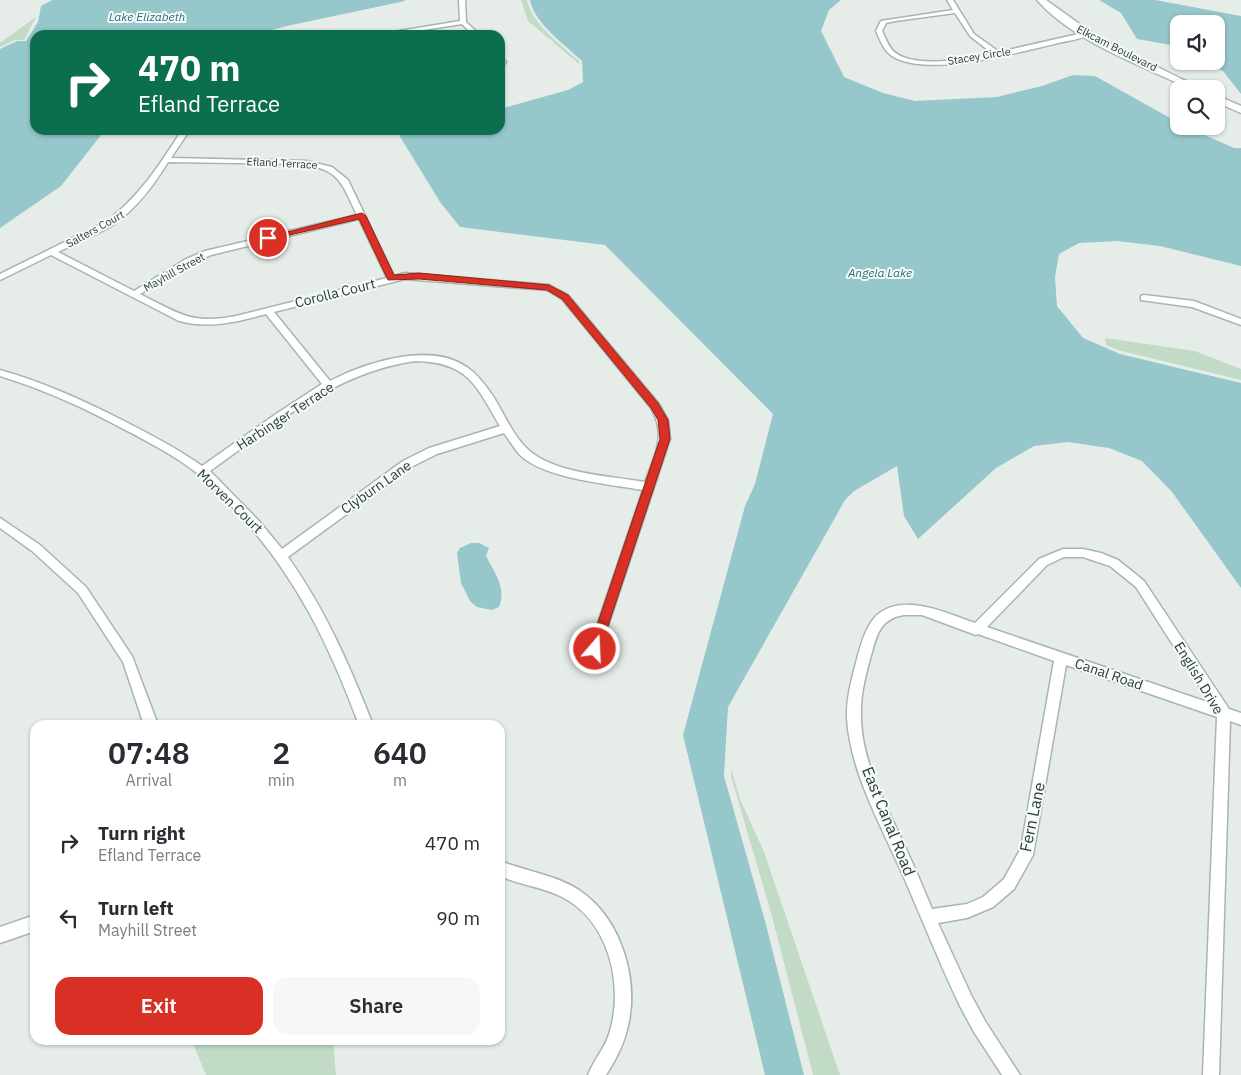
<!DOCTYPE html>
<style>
:root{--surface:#fff;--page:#f7f7f7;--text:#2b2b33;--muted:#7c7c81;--accent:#d93025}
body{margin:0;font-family:"IBM Plex Sans",sans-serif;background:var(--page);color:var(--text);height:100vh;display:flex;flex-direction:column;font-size:19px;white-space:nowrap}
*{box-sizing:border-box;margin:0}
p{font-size:16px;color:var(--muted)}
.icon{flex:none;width:28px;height:28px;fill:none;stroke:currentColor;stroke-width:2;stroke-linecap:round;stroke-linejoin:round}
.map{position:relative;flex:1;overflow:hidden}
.drawer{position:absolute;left:30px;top:720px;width:475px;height:325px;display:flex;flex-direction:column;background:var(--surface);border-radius:15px;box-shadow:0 1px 4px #0004}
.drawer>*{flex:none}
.guide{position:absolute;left:30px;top:30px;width:475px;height:105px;border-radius:15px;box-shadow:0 1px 4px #0004;background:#0b6e4f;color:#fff;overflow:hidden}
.buttons{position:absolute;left:1170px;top:15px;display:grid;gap:10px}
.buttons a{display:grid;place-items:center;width:55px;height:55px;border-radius:10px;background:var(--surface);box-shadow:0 1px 4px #0004;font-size:25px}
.pin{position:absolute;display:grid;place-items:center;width:42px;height:42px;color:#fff;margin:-21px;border:2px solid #fff;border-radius:50%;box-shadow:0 1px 5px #0007}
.me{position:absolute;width:55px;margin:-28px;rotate:19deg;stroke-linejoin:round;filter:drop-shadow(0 0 4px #0008)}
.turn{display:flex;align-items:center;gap:18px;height:105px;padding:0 25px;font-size:22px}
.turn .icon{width:65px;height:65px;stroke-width:2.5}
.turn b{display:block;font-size:35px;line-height:42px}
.eta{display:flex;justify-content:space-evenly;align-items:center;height:85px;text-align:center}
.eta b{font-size:30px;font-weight:600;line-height:35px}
.button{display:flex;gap:10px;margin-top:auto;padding:10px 25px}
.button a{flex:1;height:58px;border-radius:15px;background:var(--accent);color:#fff;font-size:20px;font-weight:600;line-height:58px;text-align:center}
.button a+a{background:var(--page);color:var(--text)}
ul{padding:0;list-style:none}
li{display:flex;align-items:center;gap:15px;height:75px;padding:0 25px}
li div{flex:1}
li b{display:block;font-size:19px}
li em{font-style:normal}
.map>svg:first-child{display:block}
</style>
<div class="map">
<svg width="1241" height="1075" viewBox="0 0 1241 1075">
<rect width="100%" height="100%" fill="#e6ede9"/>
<g fill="#c2dbc7">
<path d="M521 0H527C532 24 561 45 579 61V64L528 21Z"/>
<path d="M36 17 24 40H15L0 47V43Z"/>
<path d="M1105 338 1195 351 1241 369V380L1118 350 1106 345Z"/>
<path d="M731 768 740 799 764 852 840 1075H813L773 920 731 776Z"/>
<path d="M194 1040H333L336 1075H206L194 1046Z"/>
</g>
<g fill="#95c7cb">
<path d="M52 0H404L405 1 287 26 253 35H35V130H105L61 186 0 228V49L17 41H26L38 22 41 6Z"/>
<path d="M530 0H841L829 10 821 31 844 77 883 93 915 101 997 97 1042 86 1073 75 1095 76 1179 123V126H1184L1234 148H1241V266L1160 246 1117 241 1079 243 1059 254 1055 277 1057 306 1083 338 1120 354 1241 383V588L1172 492 1142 461 1109 448 1068 442 1034 446 996 468 918 539 904 516 897 466 854 491 845 500 728 707 724 776 765 921 804 1075H765L683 735 745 506 755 484 773 414 605 245 460 227 440 202 396 130H500V109L568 90 583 82 582 61C565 45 535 24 530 0Z"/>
<path d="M1099 0H1155L1241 16V94L1223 71 1203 61H1216V24H1179V49L1171 45 1137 39 1121 13Z"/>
<path d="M471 543H479L489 548 486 556C494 572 507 588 499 607L492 610 477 607 470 601 461 583 457 553 460 548Z"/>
</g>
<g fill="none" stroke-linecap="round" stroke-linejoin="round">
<g stroke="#a9b5af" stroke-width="3">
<g id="street">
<path d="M459 0H465L466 22 480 35H473L462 24 390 35H375L460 21Z"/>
<path d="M947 0H953L974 34 999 52 1087 32 1090 34C1080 40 1065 41 1054 44 1016 53 926 78 892 56 884 51 880 40 876 31L881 21 953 10ZM955 13 970 36 993 54C967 59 919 68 897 54 889 49 886 39 882 31L886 23 895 21Z"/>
<path d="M500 55 506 62 500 69Z"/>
<path d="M182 130 189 131 171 158 307 161 332 167 348 180 394 276 405 273 549 285 568 295 659 404 668 420 670 439 599 653 595 654 591 653 589 649 643 490C609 484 545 479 520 455 514 448 509 440 504 433L437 454 411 467 288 557C325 609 350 666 373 725H359C329 644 295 574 235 510 223 497 211 483 197 473 171 453 141 438 112 423 76 404 39 388 0 376V370C43 382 82 400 122 420 149 434 177 448 202 466L276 414 322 384 266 314C236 322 209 329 179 321L51 255 0 280V274L107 221C140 196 160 164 182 130ZM168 162 300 164C340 169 341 182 357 215L205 251 186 259 134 291 58 252C76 243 97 235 114 224 137 208 154 185 168 162ZM359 219 387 278 236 316C191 325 178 313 140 294L192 263 211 255ZM405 279 547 290 562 299 651 408C667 436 655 454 645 482 611 476 569 475 538 457 516 444 506 417 493 396 486 386 478 375 468 368 432 341 366 362 330 381L274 312ZM415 361C468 362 476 385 500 426L429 448 403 461 282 549 259 521 210 471C275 425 333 373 415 361Z"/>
<path d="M1144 295 1194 301 1241 319V325L1192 307 1141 300V296Z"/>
<path d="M0 518 40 545 86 587 132 656 158 725H144L123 662 78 593 32 551 0 528Z"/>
<path d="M1063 549H1083L1101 553 1118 560 1144 581 1229 709 1241 713V725L1230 721 1219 1075H1203L1217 717 1066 665 1033 855 1014 889 993 907 967 918 938 923 971 995 985 1021 1020 1075H1002L974 1032 960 1006C939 962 921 916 901 871 880 823 850 771 847 718 846 697 853 675 858 655 862 641 868 620 881 612 907 594 949 614 975 623L1039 559ZM1064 557H1083L1110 566 1136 587 1210 703 987 627 1047 565ZM904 615H922L976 635 978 634 1054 661 1021 848 1004 879 983 897 967 904 932 909C923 887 913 864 903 842 885 804 861 760 861 716 860 695 866 673 872 652 877 633 882 618 904 615Z"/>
<path d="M500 861C525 871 556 875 579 890 622 919 640 981 627 1030 623 1046 615 1061 606 1075H588C594 1059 606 1047 610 1031 624 983 608 920 562 897 543 887 520 885 500 876Z"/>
<path d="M35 915V931L0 943V927Z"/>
</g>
</g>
<g stroke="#a6b7b0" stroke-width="3">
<g id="secondary">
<path d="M1037 0H1046L1099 38 1202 89H1190C1141 65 1074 42 1037 0Z"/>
<path d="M1216 95 1241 106V113L1216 102Z"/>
</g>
</g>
<use href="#street" fill="#fff" fill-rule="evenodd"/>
<use href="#secondary" fill="#fff" fill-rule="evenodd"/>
</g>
<path fill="#d93025" stroke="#8d1f18" d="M362 213 366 216 394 275 419 273 549 285 568 295 658 403 668 420 670 439 599 653 595 654 589 649 660 439 658 420 651 408 562 299 547 290 419 279 388 280 359 219 268 240 264 238Z"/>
<g text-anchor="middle" stroke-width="4" stroke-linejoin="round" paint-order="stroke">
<g font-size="11" fill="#273d35" stroke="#f6faf8">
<text transform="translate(1117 48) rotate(27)" y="4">Elkcam Boulevard</text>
<text transform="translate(979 56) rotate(-9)" y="4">Stacey Circle</text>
<text transform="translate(282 163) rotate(3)" y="4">Efland Terrace</text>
<text transform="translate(95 229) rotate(-29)" y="4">Salters Court</text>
<text transform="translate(174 272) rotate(-29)" y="4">Mayhill Street</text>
</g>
<g font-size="12" font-style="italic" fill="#286c72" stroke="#f6faf8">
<text x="147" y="21">Lake Elizabeth</text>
<text x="880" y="277">Angela Lake</text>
</g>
<g font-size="14" fill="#273d35" stroke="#f6faf8">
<text transform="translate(335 293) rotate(-14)" y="5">Corolla Court</text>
<text transform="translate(285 416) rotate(-33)" y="5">Harbinger Terrace</text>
<text transform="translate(376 487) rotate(-35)" y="5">Clyburn Lane</text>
<text transform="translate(230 501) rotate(44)" y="5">Morven Court</text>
<text transform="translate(1109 674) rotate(19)" y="5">Canal Road</text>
<text transform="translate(1199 678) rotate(59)" y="5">English Drive</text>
</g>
<g font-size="16" fill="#273d35" stroke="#f6faf8">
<text transform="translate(1032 817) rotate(-78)" y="6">Fern Lane</text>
<text transform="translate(889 821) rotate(68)" y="6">East Canal Road</text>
</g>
</g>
</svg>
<div class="buttons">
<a><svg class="icon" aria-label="sound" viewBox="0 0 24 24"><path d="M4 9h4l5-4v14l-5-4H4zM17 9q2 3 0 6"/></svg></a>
<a><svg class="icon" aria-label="search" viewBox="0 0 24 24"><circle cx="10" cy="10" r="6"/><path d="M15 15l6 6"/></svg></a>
</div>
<div class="pin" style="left:268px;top:238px;background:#d93025"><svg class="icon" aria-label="arrive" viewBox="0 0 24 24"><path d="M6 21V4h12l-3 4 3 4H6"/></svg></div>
<svg class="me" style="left:595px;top:649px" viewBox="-20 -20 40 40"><circle r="17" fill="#d93025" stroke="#fff" stroke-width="3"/><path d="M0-11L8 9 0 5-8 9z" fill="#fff"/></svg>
<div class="guide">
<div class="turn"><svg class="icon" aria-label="right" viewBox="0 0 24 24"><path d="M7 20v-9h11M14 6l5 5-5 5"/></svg><div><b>470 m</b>Efland Terrace</div></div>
</div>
<section class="drawer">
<div class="eta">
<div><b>07:48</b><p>Arrival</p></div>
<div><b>2</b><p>min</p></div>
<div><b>640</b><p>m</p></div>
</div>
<ul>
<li><svg class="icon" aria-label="right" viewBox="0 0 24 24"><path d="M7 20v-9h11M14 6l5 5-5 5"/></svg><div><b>Turn right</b><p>Efland Terrace</p></div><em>470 m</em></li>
<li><svg class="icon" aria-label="left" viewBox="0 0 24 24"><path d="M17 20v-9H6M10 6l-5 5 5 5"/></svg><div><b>Turn left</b><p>Mayhill Street</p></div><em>90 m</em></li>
</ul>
<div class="button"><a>Exit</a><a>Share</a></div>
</section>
</div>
